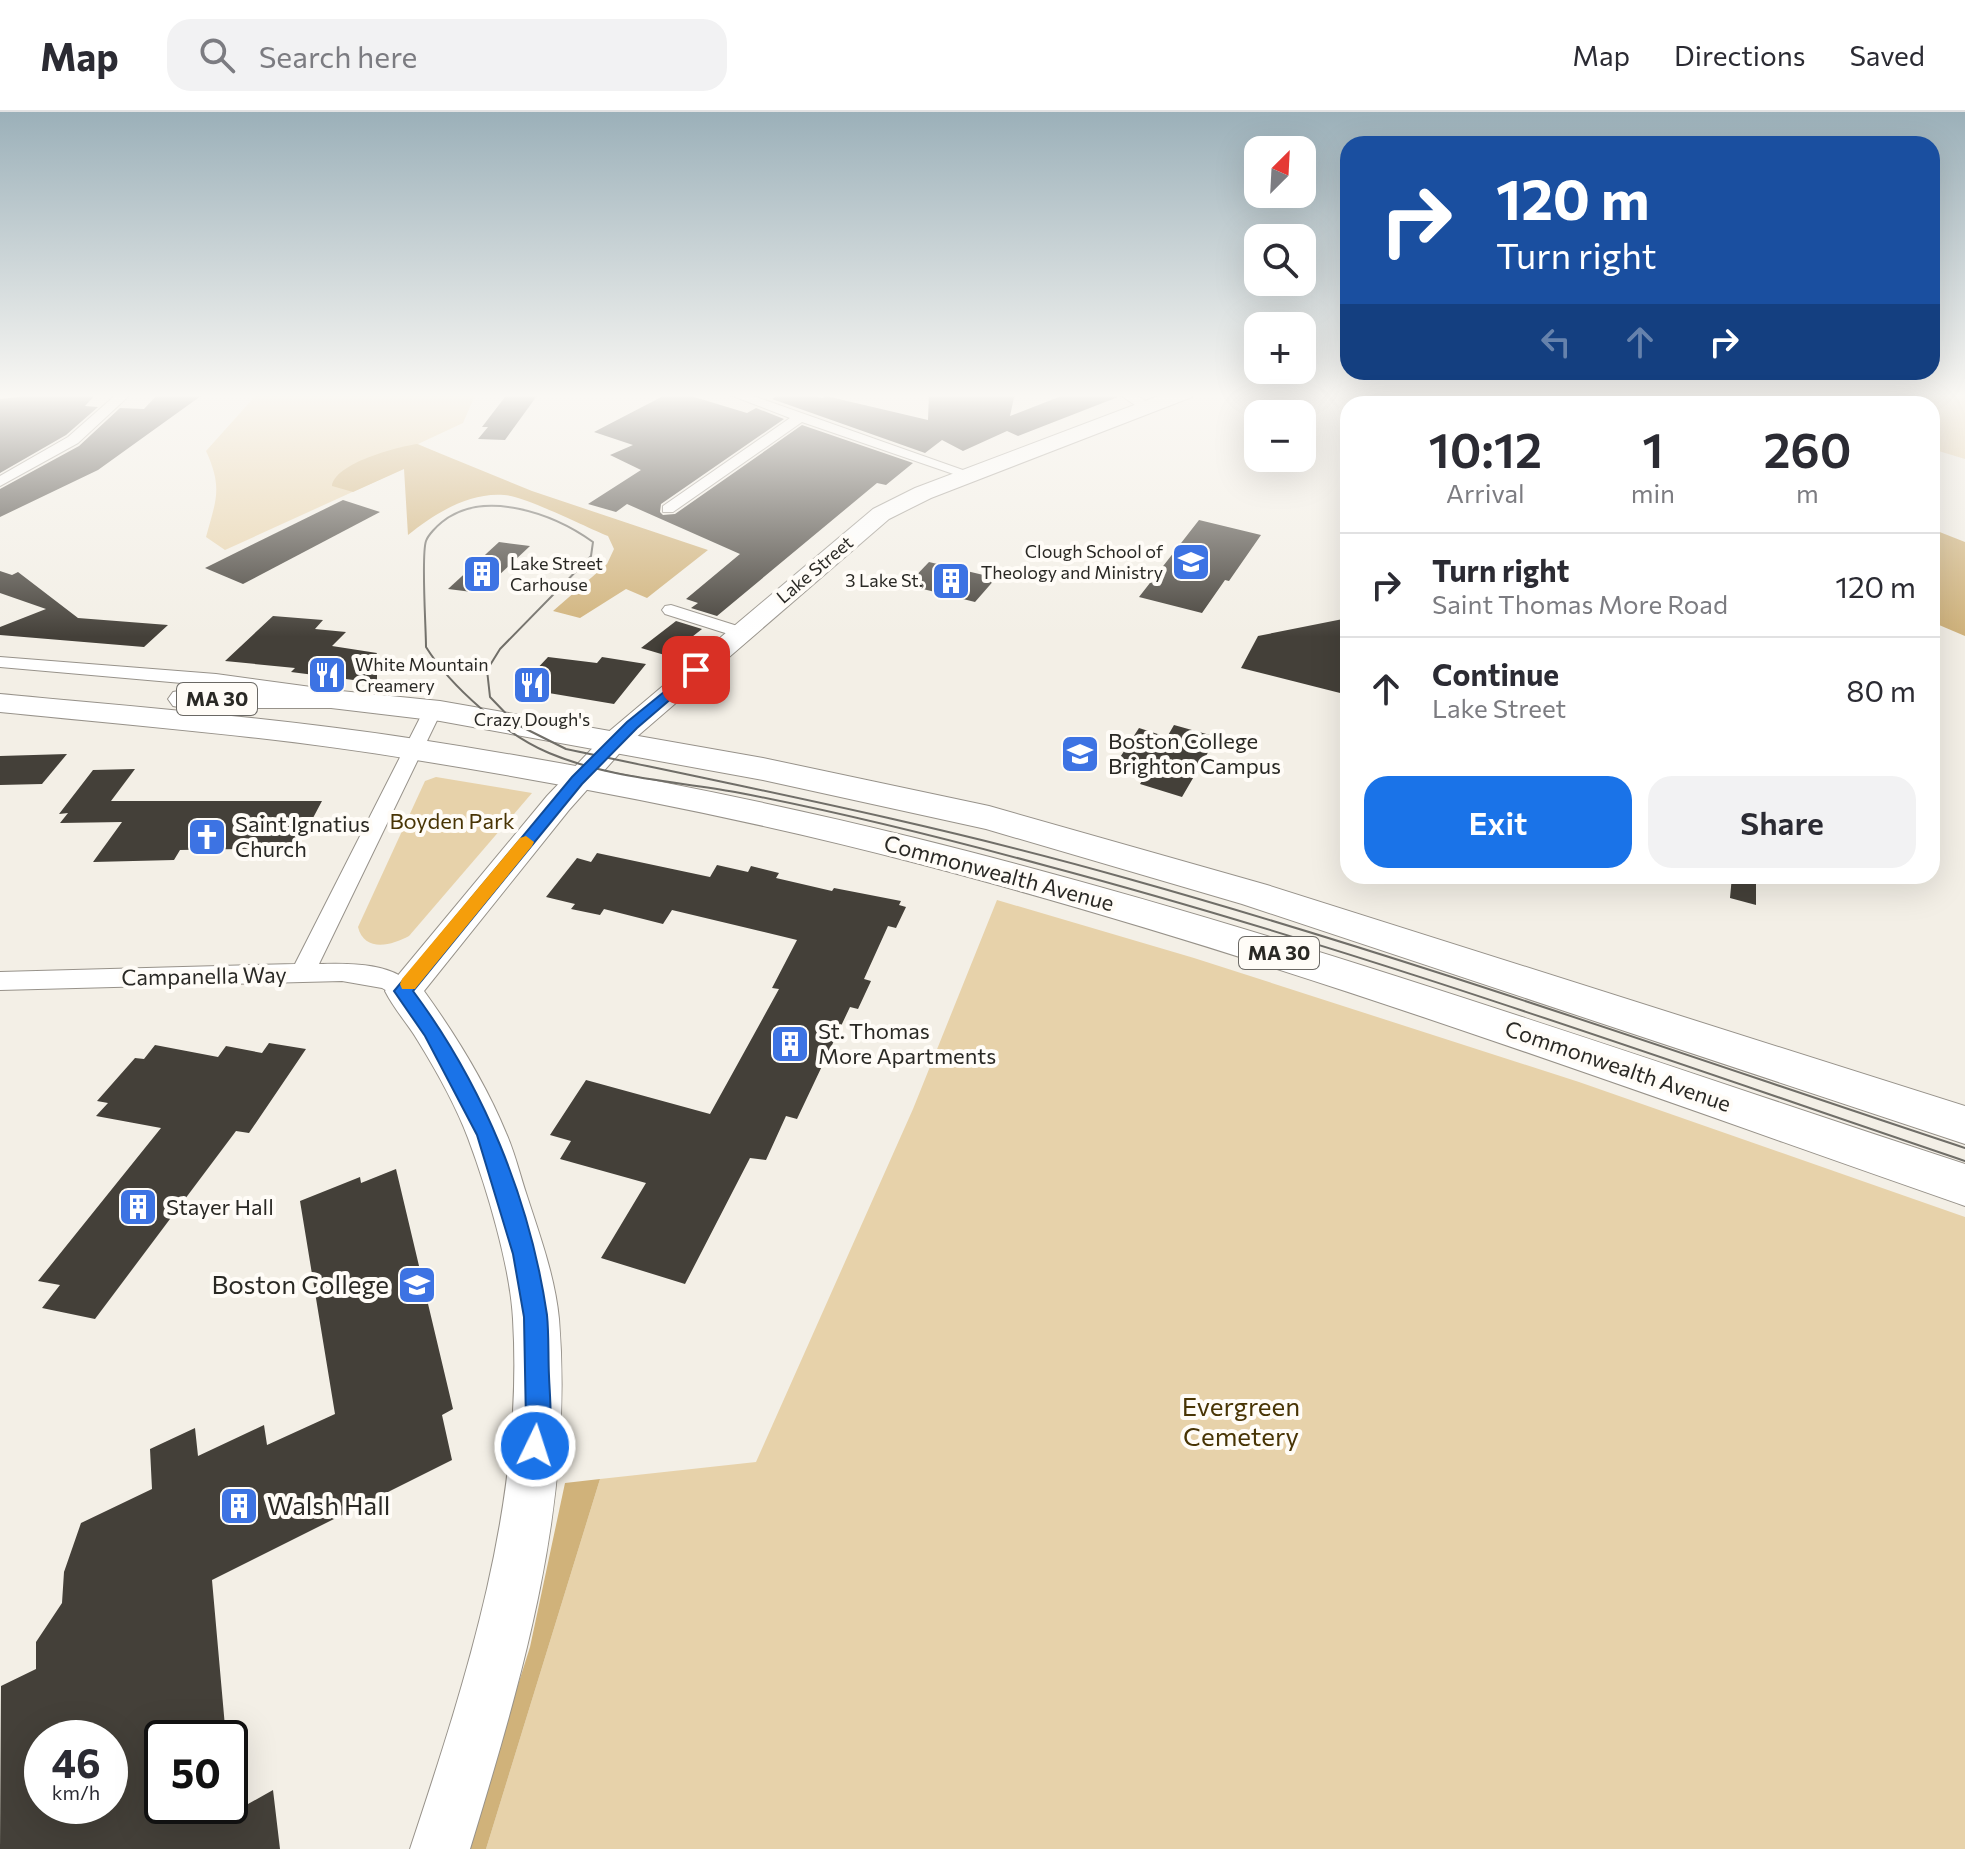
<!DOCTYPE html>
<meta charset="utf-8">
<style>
:root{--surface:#fff;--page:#f2f2f3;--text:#2b2b33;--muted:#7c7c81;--line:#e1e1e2;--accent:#1a73e8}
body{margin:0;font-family:Commissioner,sans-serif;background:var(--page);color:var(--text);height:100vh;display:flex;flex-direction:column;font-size:30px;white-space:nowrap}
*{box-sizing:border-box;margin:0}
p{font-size:26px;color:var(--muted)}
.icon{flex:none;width:44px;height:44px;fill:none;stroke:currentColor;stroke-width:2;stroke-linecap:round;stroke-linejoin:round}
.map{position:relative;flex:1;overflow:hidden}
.panel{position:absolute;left:1340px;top:284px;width:600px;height:488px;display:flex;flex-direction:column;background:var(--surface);border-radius:24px;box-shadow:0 8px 32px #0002}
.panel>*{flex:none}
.guide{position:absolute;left:1340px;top:24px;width:600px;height:244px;border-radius:24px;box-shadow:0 8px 32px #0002;background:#1a4fa0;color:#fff;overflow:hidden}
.needle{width:52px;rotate:24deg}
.tools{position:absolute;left:1244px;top:24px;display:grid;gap:16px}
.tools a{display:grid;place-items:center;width:72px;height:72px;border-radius:16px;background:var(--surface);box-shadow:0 8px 32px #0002;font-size:40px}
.speed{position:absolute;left:24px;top:1608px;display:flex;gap:16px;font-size:40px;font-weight:700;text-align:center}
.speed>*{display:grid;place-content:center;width:104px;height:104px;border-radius:50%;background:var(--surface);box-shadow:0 8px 32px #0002;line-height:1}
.speed small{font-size:20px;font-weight:400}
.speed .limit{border:4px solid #111;border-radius:12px;background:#fff;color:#111}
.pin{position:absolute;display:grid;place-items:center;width:68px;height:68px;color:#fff;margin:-34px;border-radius:16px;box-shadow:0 4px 12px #0006}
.me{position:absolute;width:88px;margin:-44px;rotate:4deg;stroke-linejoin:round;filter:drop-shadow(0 0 6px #0008)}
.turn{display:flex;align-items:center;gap:28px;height:168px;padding:0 24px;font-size:36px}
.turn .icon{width:104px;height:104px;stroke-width:2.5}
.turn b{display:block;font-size:56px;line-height:68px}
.lanes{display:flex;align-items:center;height:76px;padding:0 24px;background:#0003;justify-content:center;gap:40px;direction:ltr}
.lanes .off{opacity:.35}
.eta{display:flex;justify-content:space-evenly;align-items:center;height:136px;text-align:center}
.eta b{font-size:48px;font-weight:600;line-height:56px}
.button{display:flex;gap:16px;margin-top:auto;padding:16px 24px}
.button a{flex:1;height:92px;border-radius:24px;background:var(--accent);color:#fff;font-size:32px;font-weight:600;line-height:92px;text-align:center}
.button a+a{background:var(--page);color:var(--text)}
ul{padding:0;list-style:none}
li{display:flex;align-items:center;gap:24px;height:104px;padding:0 24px;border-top:2px solid var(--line)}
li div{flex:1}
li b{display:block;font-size:30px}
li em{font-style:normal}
header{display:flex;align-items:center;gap:48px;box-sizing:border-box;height:112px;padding:0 40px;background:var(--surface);border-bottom:2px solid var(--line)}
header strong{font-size:38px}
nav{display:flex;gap:44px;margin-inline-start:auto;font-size:28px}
.search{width:560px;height:72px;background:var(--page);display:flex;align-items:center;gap:20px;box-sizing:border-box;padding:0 28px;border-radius:24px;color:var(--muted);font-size:30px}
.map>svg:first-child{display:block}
</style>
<header>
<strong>Map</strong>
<div class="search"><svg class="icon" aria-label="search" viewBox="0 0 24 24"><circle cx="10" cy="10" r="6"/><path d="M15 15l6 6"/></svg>Search here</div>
<nav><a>Map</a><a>Directions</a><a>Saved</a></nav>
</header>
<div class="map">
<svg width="1965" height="1737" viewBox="0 0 1965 1737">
<rect width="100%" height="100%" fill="#f3efe6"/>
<g fill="#e7d2aa">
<path d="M258 281H476L463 311 418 332 438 341 225 438 206 425C216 388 223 376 206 339Z"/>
<path d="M1920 281H1965V347L1932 337V292H1925Z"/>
<path d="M436 665 532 681 409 824C391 834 364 840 358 815L425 669Z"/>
<path d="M997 788 1194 846 1579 970 1965 1105V1737H486L600 1367 756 1350 913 997Z"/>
</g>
<g fill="#d0b27a">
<path d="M417 332 532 379 708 438 647 486 626 477 580 506 553 499 607 452 614 437 608 424C585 415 525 384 504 383 469 380 434 402 408 423L404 357 353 380 332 374C335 351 397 335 417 332Z"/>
<path d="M1932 417 1965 430V524L1932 510Z"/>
<path d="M600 1367 486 1737H466L530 1535 565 1371Z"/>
</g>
<g fill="#444039" fill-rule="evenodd">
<path d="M54 281H97L85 294 98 295 66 323 0 361V287Z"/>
<path d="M205 281 98 358 0 405V377L79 334 120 296 144 297 157 283Z"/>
<path d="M508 281H539L505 328 478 327 488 315H482Z"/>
<path d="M669 281H681L747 301 756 296 784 307 661 392 660 400 663 403 675 402 802 313 913 351 886 373 877 371 717 504 691 496 698 491 686 487 740 442 627 392 616 400 588 392 641 358 610 343 633 333 594 320Z"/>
<path d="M782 281H806L822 286 826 284 928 308 929 281H1015L1010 304 1069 281H1114L1118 285 1018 324 1007 319 963 339 942 328 925 341 772 287Z"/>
<path d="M343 388 380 400 243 472 205 456Z"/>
<path d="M1199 408 1261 423 1229 469 1225 468 1202 501 1139 485Z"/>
<path d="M499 430 530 434 480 481 448 477Z"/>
<path d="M929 450 996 466 975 490 907 473Z"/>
<path d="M0 459 12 463 18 460 78 506 168 513 144 535 0 523V515L46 497 0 481Z"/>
<path d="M273 504 323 508 315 517 346 520 332 534 377 541V571L291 560 295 556 225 549Z"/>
<path d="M1348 506V583L1241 556 1258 524Z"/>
<path d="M676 509 702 517 668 544 641 536Z"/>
<path d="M548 545 597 551 602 545 646 552 614 592 519 576Z"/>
<path d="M1174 613 1217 625 1182 685 1140 672 1148 659 1117 650 1139 616 1167 625Z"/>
<path d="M67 642 42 672 0 673V644Z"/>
<path d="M135 657 111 689H322L297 736 180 738 174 748 93 750 122 710 60 711 68 701 59 702 93 658Z"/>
<path d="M597 741 710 765 717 753 748 760 751 754 779 761 776 766 832 779 834 776 901 789 899 793 906 795 896 816 888 814 864 867 871 869 858 897 850 895 797 1007 786 1004 766 1048 750 1046 685 1172 601 1146 646 1071 560 1047 571 1029 550 1023 586 968 710 1002 779 877 772 876 797 828 672 798 663 812 604 797 600 803 571 797 575 792 546 785 577 746 591 750Z"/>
<path d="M1732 764H1756V793L1730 786Z"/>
<path d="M269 931 306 937 249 1021 236 1019 95 1207 42 1196 60 1173 38 1169 161 1016 96 1004 108 991 97 989 135 946 144 947 155 933 218 945 226 934 262 941Z"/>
<path d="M396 1057 453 1297 442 1303 452 1348 212 1468 226 1626H162V1694H231L232 1701 273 1678 280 1737H0L1 1574 36 1557V1530L62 1491 64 1460 81 1411 152 1377 150 1337 195 1316 198 1344 264 1313 267 1333 335 1302 300 1089 360 1065 361 1071ZM42 1626H110V1694H42Z"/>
</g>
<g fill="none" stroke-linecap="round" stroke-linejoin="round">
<g stroke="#97928a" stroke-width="2">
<g id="street">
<path d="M118 281H132L78 331 0 374V364L68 325Z"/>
<path d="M725 281H745L977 363 975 366H965L802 310 673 400H663V394L790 306Z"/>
<path d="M1117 281H1133L1153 294 1141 297Z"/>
<path d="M671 493 747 517 750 521 741 526 665 502 662 498 665 494Z"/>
<path d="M0 545 216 562 326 577 335 583 326 589 216 574 0 555Z"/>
<path d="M433 592 442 598 319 852C348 851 400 850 415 879L412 886 403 888 382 876 342 869 0 878V860L295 852 424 598Z"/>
</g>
</g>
<g stroke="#97928a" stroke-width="2">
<path id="secondary" d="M1166 281H1194L1192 285 931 386 889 407 626 634 569 698 424 879C455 922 486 972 506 1021 515 1041 520 1063 527 1084 540 1124 555 1165 559 1207 574 1392 523 1563 470 1737H410C467 1565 524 1391 513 1207 510 1153 487 1077 468 1026 456 994 436 958 418 929 408 912 394 897 385 879L547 684 606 622 873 397 915 376Z"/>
</g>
<g stroke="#97928a" stroke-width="2">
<g id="primary">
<path d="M184 578H331L440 589 763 646 989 694 1267 773 1965 994V1032L1242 792 986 717 763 668 440 609 331 596H184L173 594 168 587 173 580Z"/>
<path d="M0 582C138 595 278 606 415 627 582 653 750 685 915 726 1271 814 1617 938 1965 1052V1094C1618 973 1272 844 916 751 752 708 584 675 416 648 279 625 139 614 0 600Z"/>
</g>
</g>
<use href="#street" fill="#fff" fill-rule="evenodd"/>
<use href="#secondary" fill="#fff" fill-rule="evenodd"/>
<use href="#primary" fill="#fff" fill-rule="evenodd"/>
<path stroke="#706e68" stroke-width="2" d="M1965 1036C1687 944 1411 846 1129 767 943 714 755 677 566 637L516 612 490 585 487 558 500 537 591 444 593 430C554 402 484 376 442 410 437 414 428 423 426 429 421 443 426 515 426 535 451 575 506 623 549 641 608 666 673 669 735 680 840 700 944 726 1047 754 1358 837 1661 946 1965 1049"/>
</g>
<linearGradient id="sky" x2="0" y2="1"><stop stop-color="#9bb0b9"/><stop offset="0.54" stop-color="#faf8f4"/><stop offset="1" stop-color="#faf8f4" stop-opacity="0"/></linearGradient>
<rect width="1965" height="525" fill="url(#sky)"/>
<path fill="#1a73e8" stroke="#114b97" stroke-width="2" d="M696 554 701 555V561L637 616 582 672 413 879C483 973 530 1087 547 1203 549 1223 548 1244 549 1264 550 1290 554 1318 544 1342L535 1346 526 1342 523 1334 526 1311 524 1205 513 1142 477 1023 425 924 394 879 572 665 627 610Z"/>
<path fill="#f59e0b" d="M526 724 534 730 532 734 415 877H402L400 872 402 867 520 726Z"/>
<defs>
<g id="university-square" transform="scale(2)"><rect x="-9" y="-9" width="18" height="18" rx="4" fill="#3d73e3" stroke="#fffcf7"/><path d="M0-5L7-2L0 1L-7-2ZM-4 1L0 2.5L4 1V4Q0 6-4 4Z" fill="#fff"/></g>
<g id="building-square" transform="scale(2)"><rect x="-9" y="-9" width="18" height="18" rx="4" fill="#3d73e3" stroke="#fffcf7"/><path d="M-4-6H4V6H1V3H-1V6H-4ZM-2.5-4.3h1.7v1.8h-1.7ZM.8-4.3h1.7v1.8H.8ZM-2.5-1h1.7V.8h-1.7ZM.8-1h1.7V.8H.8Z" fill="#fff"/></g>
<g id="restaurant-square" transform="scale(2)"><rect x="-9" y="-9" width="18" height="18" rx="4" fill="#3d73e3" stroke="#fffcf7"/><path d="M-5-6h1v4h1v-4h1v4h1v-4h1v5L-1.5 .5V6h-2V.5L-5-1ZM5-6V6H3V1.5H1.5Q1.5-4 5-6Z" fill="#fff"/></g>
<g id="church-square" transform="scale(2)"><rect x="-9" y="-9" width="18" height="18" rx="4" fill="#3d73e3" stroke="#fffcf7"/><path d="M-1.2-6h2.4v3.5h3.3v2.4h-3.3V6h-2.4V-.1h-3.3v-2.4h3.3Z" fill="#fff"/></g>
</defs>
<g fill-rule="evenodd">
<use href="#university-square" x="1191" y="450"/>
<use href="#building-square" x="482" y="462"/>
<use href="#building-square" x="951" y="469"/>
<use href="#restaurant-square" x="327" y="563"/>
<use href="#restaurant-square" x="532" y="573"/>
<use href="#university-square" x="1080" y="642"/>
<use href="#church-square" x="207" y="725"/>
<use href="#building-square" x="790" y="932"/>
<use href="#building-square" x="138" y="1095"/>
<use href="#university-square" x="417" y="1173"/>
<use href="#building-square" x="239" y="1394"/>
</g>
<g text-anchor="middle" stroke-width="8" stroke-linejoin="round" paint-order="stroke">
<g font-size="18" fill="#2a2925" stroke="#fffcf7" text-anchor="end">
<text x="1163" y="446">Clough School of<tspan x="1163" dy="21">Theology and Ministry</tspan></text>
<text x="510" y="458" text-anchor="start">Lake Street<tspan x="510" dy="21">Carhouse</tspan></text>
<text x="923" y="475">3 Lake St.</text>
<text x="355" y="559" text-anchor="start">White Mountain<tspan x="355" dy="21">Creamery</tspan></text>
<text x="532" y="614" text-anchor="middle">Crazy Dough's</text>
</g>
<g font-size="18" fill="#2a2925" stroke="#fffcf7">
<text transform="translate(815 458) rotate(-40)" y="6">Lake Street</text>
</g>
<g fill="#fffcf7" stroke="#6a6864" stroke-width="2">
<rect x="177" y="571" width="80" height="32" rx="6"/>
<rect x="1239" y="825" width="80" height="32" rx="6"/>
</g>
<g font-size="20" font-weight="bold" fill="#2a2925">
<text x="217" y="594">MA 30</text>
<text x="1279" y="848">MA 30</text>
</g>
<g font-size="22" fill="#2a2925" stroke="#fffcf7" text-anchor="start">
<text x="1108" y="637">Boston College<tspan x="1108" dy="25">Brighton Campus</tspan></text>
<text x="235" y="720">Saint Ignatius<tspan x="235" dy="25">Church</tspan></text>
<text x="818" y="927">St. Thomas<tspan x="818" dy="25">More Apartments</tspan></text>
<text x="166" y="1103">Stayer Hall</text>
</g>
<g font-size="22" fill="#483404" stroke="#fffcf7">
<text x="452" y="717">Boyden Park</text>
</g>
<g font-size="22" fill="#2a2925" stroke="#fffcf7">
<text transform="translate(999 761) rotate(15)" y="8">Commonwealth Avenue</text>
<text transform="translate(204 864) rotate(-1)" y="8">Campanella Way</text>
<text transform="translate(1618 954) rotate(19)" y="8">Commonwealth Avenue</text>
</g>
<g font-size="26" fill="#2a2925" stroke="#fffcf7" text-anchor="end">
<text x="389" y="1182">Boston College</text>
<text x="267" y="1403" text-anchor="start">Walsh Hall</text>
</g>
<g font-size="26" fill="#483404" stroke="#fffcf7">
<text x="1241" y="1304">Evergreen<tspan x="1241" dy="30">Cemetery</tspan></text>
</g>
</g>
</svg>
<div class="tools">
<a><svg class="needle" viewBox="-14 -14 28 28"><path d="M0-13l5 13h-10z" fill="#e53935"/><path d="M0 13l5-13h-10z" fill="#7c7c81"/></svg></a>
<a><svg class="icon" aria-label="search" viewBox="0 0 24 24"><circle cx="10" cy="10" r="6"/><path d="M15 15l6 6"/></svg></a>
<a>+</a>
<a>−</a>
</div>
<div class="speed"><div>46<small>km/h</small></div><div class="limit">50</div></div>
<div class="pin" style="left:696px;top:558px;background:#d93025"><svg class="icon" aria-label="arrive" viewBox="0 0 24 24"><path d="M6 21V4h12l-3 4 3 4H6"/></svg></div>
<svg class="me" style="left:535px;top:1334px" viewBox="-20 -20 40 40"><circle r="17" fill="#1a73e8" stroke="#fff" stroke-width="3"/><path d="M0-11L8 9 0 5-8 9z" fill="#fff"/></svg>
<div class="guide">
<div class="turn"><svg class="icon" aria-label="right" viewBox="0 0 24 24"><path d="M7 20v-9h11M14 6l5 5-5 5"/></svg><div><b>120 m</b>Turn right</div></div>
<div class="lanes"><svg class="icon off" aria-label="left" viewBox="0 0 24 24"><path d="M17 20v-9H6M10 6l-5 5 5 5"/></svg><svg class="icon off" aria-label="ahead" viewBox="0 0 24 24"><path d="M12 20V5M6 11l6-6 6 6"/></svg><svg class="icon" aria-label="right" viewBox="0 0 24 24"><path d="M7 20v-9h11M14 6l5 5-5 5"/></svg></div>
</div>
<section class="panel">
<div class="eta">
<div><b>10:12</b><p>Arrival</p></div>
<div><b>1</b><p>min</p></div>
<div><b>260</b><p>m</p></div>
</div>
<ul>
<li><svg class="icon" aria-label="right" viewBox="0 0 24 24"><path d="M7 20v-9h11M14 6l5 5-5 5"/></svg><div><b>Turn right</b><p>Saint Thomas More Road</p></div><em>120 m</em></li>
<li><svg class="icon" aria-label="ahead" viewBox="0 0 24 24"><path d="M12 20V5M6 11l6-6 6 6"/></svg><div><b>Continue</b><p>Lake Street</p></div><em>80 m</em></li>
</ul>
<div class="button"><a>Exit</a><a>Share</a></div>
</section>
</div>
